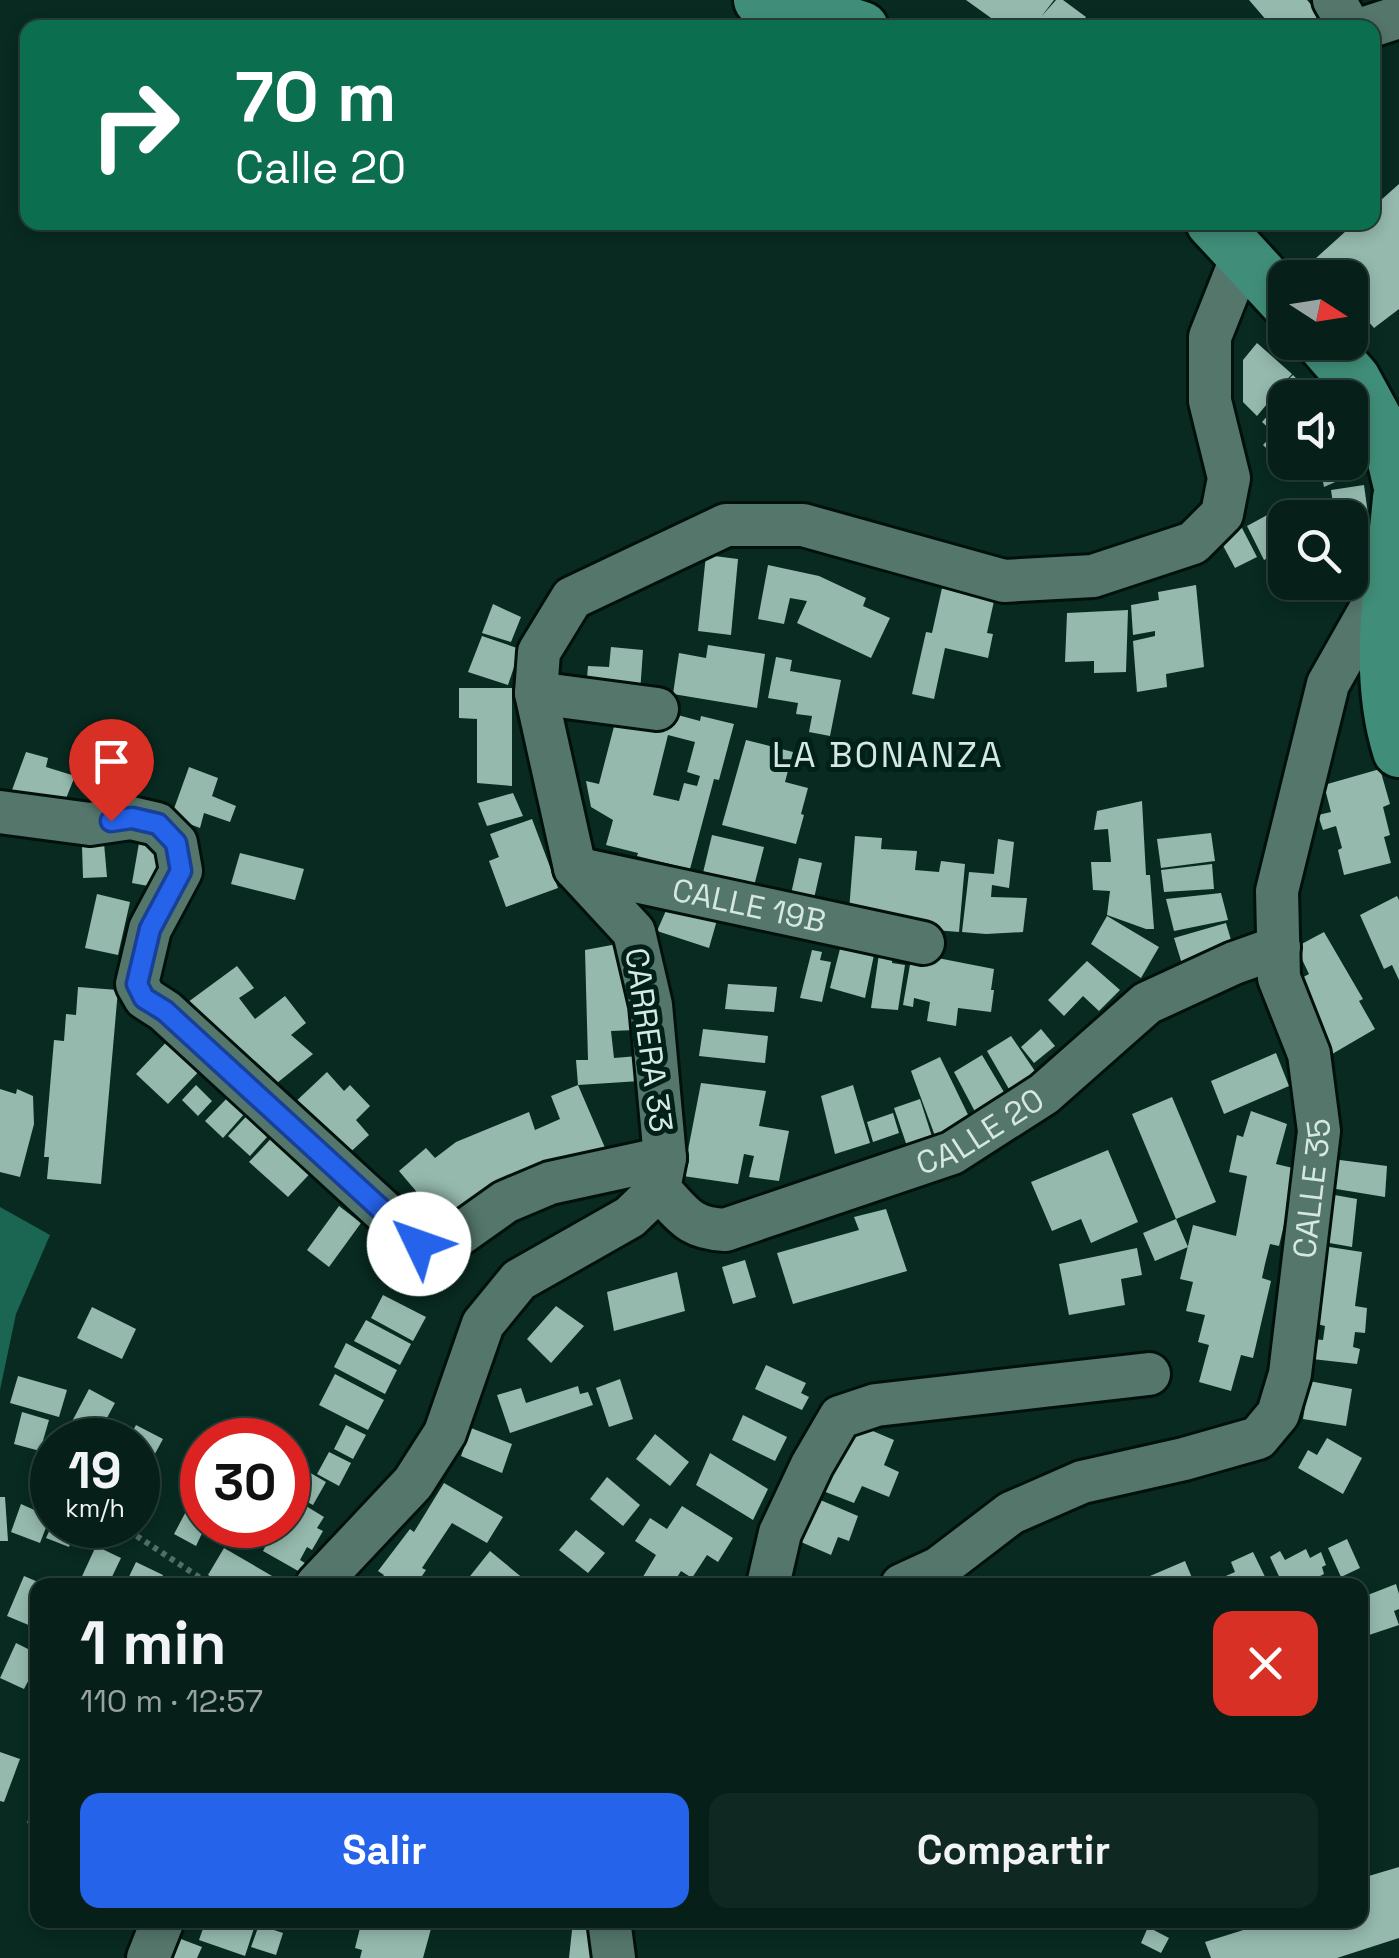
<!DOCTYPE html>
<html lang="es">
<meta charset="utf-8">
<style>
:root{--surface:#062019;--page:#0f2822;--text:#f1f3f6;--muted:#98a3a2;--line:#273e38;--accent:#2563eb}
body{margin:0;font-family:"Space Grotesk",sans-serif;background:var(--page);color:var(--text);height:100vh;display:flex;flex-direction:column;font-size:38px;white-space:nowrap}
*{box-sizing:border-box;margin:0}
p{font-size:32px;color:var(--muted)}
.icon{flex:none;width:55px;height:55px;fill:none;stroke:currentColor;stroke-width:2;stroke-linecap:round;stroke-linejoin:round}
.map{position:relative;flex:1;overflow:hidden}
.panel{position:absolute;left:30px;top:1578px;width:1338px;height:350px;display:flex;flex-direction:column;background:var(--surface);border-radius:20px;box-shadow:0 5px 15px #0003,0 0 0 2px var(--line)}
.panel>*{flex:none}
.banner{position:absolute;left:20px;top:20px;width:1360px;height:210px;border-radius:20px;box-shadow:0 5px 15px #0003,0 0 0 2px var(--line);background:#0b6e4f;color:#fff;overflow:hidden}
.needle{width:65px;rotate:102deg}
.fabs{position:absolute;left:1268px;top:260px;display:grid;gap:20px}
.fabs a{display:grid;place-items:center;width:100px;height:100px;border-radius:20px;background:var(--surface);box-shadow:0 5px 15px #0003,0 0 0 2px var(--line);font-size:50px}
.speed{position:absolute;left:30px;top:1418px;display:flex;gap:20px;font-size:50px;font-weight:700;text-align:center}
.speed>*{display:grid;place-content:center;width:130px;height:130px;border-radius:50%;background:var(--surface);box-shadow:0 5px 15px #0003,0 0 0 2px var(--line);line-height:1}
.speed small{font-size:25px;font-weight:400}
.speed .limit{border:15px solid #d22;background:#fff;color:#111}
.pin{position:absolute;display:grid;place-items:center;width:85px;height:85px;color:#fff;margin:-102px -42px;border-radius:50% 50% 50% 0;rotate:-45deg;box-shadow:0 0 10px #0007}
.pin .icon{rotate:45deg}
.me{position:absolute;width:110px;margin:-55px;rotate:312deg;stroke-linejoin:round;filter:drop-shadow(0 0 8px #0008)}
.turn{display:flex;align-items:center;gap:35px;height:210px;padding:0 50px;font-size:45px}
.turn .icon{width:130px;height:130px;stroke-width:2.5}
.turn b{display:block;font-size:70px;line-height:85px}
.round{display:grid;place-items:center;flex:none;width:105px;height:105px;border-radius:20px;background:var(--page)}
.summary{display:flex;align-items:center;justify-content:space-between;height:170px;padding:0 50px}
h1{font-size:60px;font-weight:700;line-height:75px}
.cta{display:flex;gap:20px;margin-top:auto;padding:20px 50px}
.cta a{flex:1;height:115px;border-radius:20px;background:var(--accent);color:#fff;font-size:40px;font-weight:700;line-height:115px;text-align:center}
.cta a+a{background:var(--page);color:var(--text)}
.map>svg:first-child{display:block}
</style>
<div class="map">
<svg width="1399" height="1958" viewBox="0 0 1399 1958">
<rect width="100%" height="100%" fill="#082a21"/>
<path fill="#1a6653" d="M0 1207 50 1235 16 1314 0 1390Z"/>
<g fill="#95b9ad" fill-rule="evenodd">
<path d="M966 0H1054L1041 17 1056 0H1063L1086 17 1077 28H1005Z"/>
<path d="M1249 0H1307L1325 20 1311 28H1273Z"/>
<path d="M1399 184V309L1374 328 1350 300V278H1330L1315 259 1356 222H1372V208Z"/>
<path d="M1257 343 1292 374 1281 386 1293 375 1315 398H1285V462H1309L1296 477 1263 445 1274 433 1262 422 1279 403 1272 398 1257 416 1243 402V360Z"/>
<path d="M1355 435 1365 469 1324 487 1319 462H1350V437Z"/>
<path d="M1364 485 1368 514 1335 518 1331 490Z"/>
<path d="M1271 513 1285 540V549L1264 560 1247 526Z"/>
<path d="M1242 528 1257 557 1235 568 1220 540Z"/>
<path d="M706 555 738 559 731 635 698 631Z"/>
<path d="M768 565 819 576 866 598 863 606 890 618 871 658 797 623 807 601 790 598 784 624 758 619Z"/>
<path d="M1196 585 1204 667 1166 674 1167 687 1137 692 1133 641 1155 636V631L1133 635 1131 605 1159 600 1158 592Z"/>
<path d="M942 588 994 601 987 633 993 634 988 658 945 648 934 699 912 694 926 632 932 633Z"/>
<path d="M493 604 521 617 511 642 482 633Z"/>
<path d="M1128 610 1126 672 1094 673V661L1065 662 1067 613Z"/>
<path d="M482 636 520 649 508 685 468 672Z"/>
<path d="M708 645 765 654 757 708 673 694 679 653 706 658Z"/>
<path d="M611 647 643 650 640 693 586 690 588 666 609 667Z"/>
<path d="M776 657 792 660 790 671 841 680 830 736 809 732 812 716 796 714 798 703 768 698Z"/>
<path d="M459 688H512V786L477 783V719L459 718Z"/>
<path d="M674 714 700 721 701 716 734 724 719 780 714 779 690 869 637 856 638 853 606 845 613 820 591 807 586 781 599 784 617 715 670 728ZM668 735 695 742 687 772 700 776 697 786 684 783 679 801 653 795Z"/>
<path d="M746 740 793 752 785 782 808 788 801 814 804 815 796 844 722 825Z"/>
<path d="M26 752 48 758 46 767 75 776 63 806 12 790Z"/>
<path d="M189 767 218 778 212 796 236 806 230 822 204 813 200 828 171 817Z"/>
<path d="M1380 769 1390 804 1383 807 1390 835 1384 837 1391 863 1344 875 1338 850 1342 848 1336 826 1323 830 1318 815 1331 812 1324 785Z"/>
<path d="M513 793 523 816 487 826 478 803Z"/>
<path d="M1142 801 1146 875H1150L1154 929H1146L1107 915 1110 891 1093 890 1091 862H1111L1108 829 1094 830 1097 811Z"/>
<path d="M532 819 558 888 506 907 489 861 499 857 490 834Z"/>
<path d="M1211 833 1215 861 1161 868 1157 839Z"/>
<path d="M712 835 764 847 753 890 702 877Z"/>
<path d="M855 836 882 838 881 849 917 851 915 870 939 872 941 861 965 864 959 932 848 923Z"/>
<path d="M998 839 1014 842 1009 888 992 885 991 897 1027 898 1023 932 986 934 962 932 969 872 994 874Z"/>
<path d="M104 843 107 877 83 878 82 845Z"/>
<path d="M139 843 166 848 159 888 132 883Z"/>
<path d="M240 853 304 869 295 900 231 884Z"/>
<path d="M799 858 822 863 810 916 787 912Z"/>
<path d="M1212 864 1214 889 1164 892 1161 870Z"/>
<path d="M1221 893 1228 920 1174 931 1166 899Z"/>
<path d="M97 894 130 902 118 955 85 948Z"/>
<path d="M1397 896 1399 900V980L1392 965 1384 969 1360 915Z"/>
<path d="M672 897 696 914 717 920 709 948 657 931Z"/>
<path d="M1107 916 1159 947 1141 978 1091 944Z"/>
<path d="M1226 923 1234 950 1182 964 1174 938Z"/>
<path d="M1324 932 1363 999 1359 1001 1375 1029 1327 1057 1294 982 1309 974 1296 947Z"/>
<path d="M842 941 875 950 865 998 830 988Z"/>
<path d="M628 942 636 1030 611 1031 614 1058 638 1056 640 1081 578 1085 576 1060H588L585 950Z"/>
<path d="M812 950 822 952 820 960 831 962 822 1002 800 998Z"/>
<path d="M912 953 994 969 991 990H994L991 1012 958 1008 956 1026 927 1021 930 1002 914 998 913 1007 903 1005Z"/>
<path d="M879 954 893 955 892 963 905 965 898 1010 871 1008Z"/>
<path d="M1087 961 1120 990 1099 1011 1083 996 1064 1016 1048 1000Z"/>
<path d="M237 966 254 988 239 998 255 1019 285 996 306 1023 291 1035 313 1054 272 1087 184 1005Z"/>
<path d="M728 984 777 987 774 1012 725 1009Z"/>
<path d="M78 987 118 990 101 1184 47 1179 49 1157H44L54 1040 64 1041 66 1014 76 1015Z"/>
<path d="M703 1029 768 1036 765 1063 699 1056Z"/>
<path d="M1041 1029 1055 1046 1034 1063 1021 1047Z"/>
<path d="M174 1034 206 1064 168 1104 136 1074Z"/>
<path d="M1011 1036 1045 1086 1017 1103 987 1051Z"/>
<path d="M1276 1053 1289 1086 1224 1114 1211 1081Z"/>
<path d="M982 1055 1011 1104 981 1123 954 1072Z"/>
<path d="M940 1057 974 1127 938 1144 911 1071Z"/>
<path d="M327 1072 344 1091 350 1085 370 1106 356 1120 369 1135 345 1157 291 1106Z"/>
<path d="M701 1083 766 1091 759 1126 789 1131 779 1181 749 1177 754 1156 744 1154 738 1184 683 1176Z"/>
<path d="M196 1085 212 1101 198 1116 182 1100Z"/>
<path d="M578 1085 606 1150 520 1173 492 1184 443 1223 399 1171 426 1148 435 1158 456 1142 529 1112 535 1130 560 1119 551 1096Z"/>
<path d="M853 1085 870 1143 835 1154 821 1096Z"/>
<path d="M0 1089 16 1094 17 1089 33 1096 34 1124 20 1177 0 1172Z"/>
<path d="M233 1092 246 1112 223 1138 205 1121Z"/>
<path d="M1172 1097 1216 1202 1176 1219 1132 1114Z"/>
<path d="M920 1099 935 1146 910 1155 894 1108Z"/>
<path d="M256 1106 277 1126 250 1156 228 1136Z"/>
<path d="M1251 1111 1287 1124 1276 1164 1297 1169 1279 1246 1270 1244 1265 1264 1262 1278 1271 1281 1253 1358 1241 1355 1231 1391 1199 1382 1209 1345 1198 1342 1205 1315 1186 1311 1193 1282 1180 1279 1193 1225 1236 1236 1247 1176 1229 1172 1237 1135 1243 1137Z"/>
<path d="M893 1113 899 1133 873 1142 867 1122Z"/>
<path d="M280 1129 318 1165 288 1197 249 1162Z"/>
<path d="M1108 1150 1138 1222 1091 1243 1081 1219 1052 1231 1031 1182Z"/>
<path d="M1332 1159 1387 1166 1385 1197 1330 1188Z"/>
<path d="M1329 1194 1357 1199 1352 1247 1324 1242Z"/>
<path d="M339 1206 361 1223 329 1267 307 1250Z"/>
<path d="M886 1209 907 1271 793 1304 777 1253 859 1230 854 1217Z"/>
<path d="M1176 1219 1188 1247 1155 1261 1143 1233Z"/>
<path d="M1323 1246 1362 1252 1355 1306 1367 1308 1365 1333 1355 1332 1353 1347 1360 1349 1357 1364 1312 1359 1313 1339 1323 1340 1325 1326 1317 1324 1322 1299Z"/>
<path d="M1137 1248 1142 1275 1121 1279 1125 1305 1069 1315 1059 1264Z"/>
<path d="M745 1260 756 1297 733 1304 722 1267Z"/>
<path d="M677 1272 685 1311 614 1331 607 1292Z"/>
<path d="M383 1295 426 1317 413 1341 371 1318Z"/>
<path d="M556 1306 584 1326 551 1363 527 1339Z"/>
<path d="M92 1307 136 1329 122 1359 77 1338Z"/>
<path d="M366 1320 411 1344 400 1365 354 1341Z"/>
<path d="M346 1343 397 1370 385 1394 334 1367Z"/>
<path d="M766 1365 806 1383 801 1393 809 1397 802 1410 755 1389Z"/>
<path d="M335 1374 384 1400 368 1430 319 1405Z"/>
<path d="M18 1376 67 1390 59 1417 10 1403Z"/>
<path d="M620 1379 633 1419 609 1427 596 1388Z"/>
<path d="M1309 1381 1352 1389 1346 1426 1303 1419Z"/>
<path d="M578 1386 580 1394 588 1392 593 1405 510 1433 497 1395 521 1388 526 1403Z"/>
<path d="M89 1389 115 1403 95 1440H79L66 1433Z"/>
<path d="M22 1412 49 1420 40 1451 14 1444Z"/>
<path d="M743 1415 787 1437 775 1461 732 1440Z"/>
<path d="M854 1423 894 1440 884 1465 899 1472 889 1497 862 1486 854 1503 823 1491Z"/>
<path d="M136 1425 163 1439 138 1485V1440H128Z"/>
<path d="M346 1425 366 1435 353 1459 334 1449Z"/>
<path d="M471 1428 512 1444 502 1473 461 1456Z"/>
<path d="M655 1434 689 1462 670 1486 636 1459Z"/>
<path d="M1327 1438 1362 1458 1343 1494 1298 1468 1308 1450 1317 1455Z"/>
<path d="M329 1452 351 1463 339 1486 317 1474Z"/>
<path d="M710 1453 768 1489 753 1520 696 1485Z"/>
<path d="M307 1471 326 1482 313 1505 294 1495Z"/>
<path d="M607 1477 640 1505 623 1526 590 1499Z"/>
<path d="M444 1483 503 1517 487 1543 452 1523 422 1568 426 1570 416 1585H376L384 1575 378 1571 410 1529 414 1532Z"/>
<path d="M288 1495 324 1517 317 1528 323 1531 312 1550 307 1547 300 1560 305 1563 300 1572 263 1551 275 1528 269 1525H288Z"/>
<path d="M0 1497H5L8 1541H0Z"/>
<path d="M818 1499 858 1516 849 1541 838 1537 831 1555 801 1542Z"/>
<path d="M191 1502 202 1510V1525H206L196 1546 174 1534Z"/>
<path d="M21 1504 50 1517 40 1543 11 1532Z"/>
<path d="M682 1506 733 1538 718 1562 707 1555 692 1578 681 1571 672 1585H638L656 1555 635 1541 650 1518 667 1529Z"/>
<path d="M52 1525 77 1527 69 1547 46 1538Z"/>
<path d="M576 1530 605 1553 588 1573 559 1550Z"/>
<path d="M1347 1539 1360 1568 1341 1577 1328 1548Z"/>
<path d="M96 1546 121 1558 108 1585H78Z"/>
<path d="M224 1548 279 1580 276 1585H226L208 1575Z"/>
<path d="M1306 1549 1310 1558 1321 1552 1326 1565 1322 1567 1324 1574 1302 1585H1283L1270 1557 1280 1551 1285 1560Z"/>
<path d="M490 1551 519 1575 531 1585H463Z"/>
<path d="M1253 1552 1269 1585H1216L1214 1581 1235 1572 1231 1562Z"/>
<path d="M1185 1561 1195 1585H1129Z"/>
<path d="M136 1562 163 1575 158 1585H125Z"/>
<path d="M24 1576 45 1585H38V1629L7 1616Z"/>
<path d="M1396 1584 1399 1594V1609L1394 1611 1399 1625 1369 1635 1360 1613V1598Z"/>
<path d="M16 1643 38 1654V1662L24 1689 0 1678Z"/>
<path d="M0 1752 20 1759 4 1802 0 1801Z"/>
<path d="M1399 1867V1938L1337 1958H1211L1205 1942 1253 1927 1251 1920H1360V1899L1368 1896 1362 1878Z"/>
<path d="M206 1920H254L253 1925H255L245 1956 199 1940Z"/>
<path d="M362 1920H408L432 1925 423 1958H360L362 1950 355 1948Z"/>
<path d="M573 1921 594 1923 591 1958H569Z"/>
<path d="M259 1925 283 1933 276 1955 251 1947Z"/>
<path d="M1148 1927 1169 1938 1161 1953 1141 1943Z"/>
<path d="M181 1939 202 1947 197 1958H173Z"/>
</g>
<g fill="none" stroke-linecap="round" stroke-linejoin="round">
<g stroke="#00110b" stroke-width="48">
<g id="minor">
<path d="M1334 0 1350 28"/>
<path d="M1365 28 1399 17"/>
<path d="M536 693 657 709"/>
<path d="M0 812 90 824 131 818 157 824 176 843 181 871 150 929 137 984 145 998 165 1011 419 1244H446L505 1202 550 1183 665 1158"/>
<path id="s1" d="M575 868 923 943"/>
<path id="s2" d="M659 1189C683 1214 688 1228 725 1230L952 1153 1044 1094 1147 1003 1234 963 1279 947"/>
<path d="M317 1585 413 1483 445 1433 483 1324 519 1280 630 1217 659 1189 665 1158 651 1005 634 932 575 868 536 693 539 652 572 598 726 525H803L1004 581 1093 576 1193 543 1222 514 1229 478 1210 401V337L1243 254"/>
<path d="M768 1585 780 1533 812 1465 840 1417 876 1405 1149 1374"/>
<path id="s3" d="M902 1585 939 1568 1011 1513 1082 1482 1184 1459 1258 1438 1278 1414 1290 1374 1319 1131 1309 1054 1279 978 1277 891 1328 684 1388 578"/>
<path d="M609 1920 614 1958"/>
<path d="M148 1958 163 1920"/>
</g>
</g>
<g stroke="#00110b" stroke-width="58">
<g id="major">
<path d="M760 0 820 14 862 28"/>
<path d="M1212 222 1285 301"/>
<path d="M1322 342 1354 379 1390 445 1399 483"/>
<path d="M1399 498C1392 581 1373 669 1399 751"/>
</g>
</g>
<g stroke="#516e66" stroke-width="6" stroke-dasharray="5 5" stroke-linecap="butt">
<path d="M120 1525 211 1585"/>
<path d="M28 1820 38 1825"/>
</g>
<use href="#minor" stroke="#54766b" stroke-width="42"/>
<use href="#major" stroke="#408e79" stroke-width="52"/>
</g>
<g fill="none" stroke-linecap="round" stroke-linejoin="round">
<g stroke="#184099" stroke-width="25">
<path id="route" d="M111 821 132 818 158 824 176 843 181 871 150 929 137 984 144 998 165 1011 419 1244"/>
</g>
<use href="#route" stroke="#2563eb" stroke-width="18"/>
</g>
<g text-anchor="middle" stroke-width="10" stroke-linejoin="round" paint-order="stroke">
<g font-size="32" fill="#d6e8e2" stroke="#002018">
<text dy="11" stroke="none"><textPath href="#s1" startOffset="178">CALLE 19B</textPath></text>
<text transform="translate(649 1040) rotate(82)" y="11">CARRERA 33</text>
<text dy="11" stroke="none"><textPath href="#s2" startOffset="355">CALLE 20</textPath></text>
<text dy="11" stroke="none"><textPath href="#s3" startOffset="650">CALLE 35</textPath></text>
</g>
<g font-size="35" letter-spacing="2.5" fill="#d6e8e2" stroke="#002018">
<text x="888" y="767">LA BONANZA</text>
</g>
</g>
</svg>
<div class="fabs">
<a><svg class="needle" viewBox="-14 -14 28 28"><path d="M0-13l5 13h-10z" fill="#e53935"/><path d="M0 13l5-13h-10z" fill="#98a3a2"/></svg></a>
<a><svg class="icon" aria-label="sound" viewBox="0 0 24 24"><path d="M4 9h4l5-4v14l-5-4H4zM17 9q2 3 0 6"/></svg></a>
<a><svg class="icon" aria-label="search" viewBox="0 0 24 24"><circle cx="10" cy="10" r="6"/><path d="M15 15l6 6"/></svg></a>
</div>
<div class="speed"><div>19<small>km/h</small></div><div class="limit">30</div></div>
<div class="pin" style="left:111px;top:821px;background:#d93025"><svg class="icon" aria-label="arrive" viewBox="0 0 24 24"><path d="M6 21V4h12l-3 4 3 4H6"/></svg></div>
<svg class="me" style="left:419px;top:1244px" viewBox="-20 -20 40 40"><circle r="19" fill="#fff"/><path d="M0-13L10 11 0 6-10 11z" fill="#2563eb"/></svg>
<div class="banner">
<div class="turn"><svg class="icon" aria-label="right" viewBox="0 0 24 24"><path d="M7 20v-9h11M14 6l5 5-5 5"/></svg><div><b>70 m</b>Calle 20</div></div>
</div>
<section class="panel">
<div class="summary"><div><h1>1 min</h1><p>110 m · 12:57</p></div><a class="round" style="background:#d93025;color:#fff"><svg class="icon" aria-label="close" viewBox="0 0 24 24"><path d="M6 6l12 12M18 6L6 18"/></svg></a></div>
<div class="cta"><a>Salir</a><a>Compartir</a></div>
</section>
</div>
